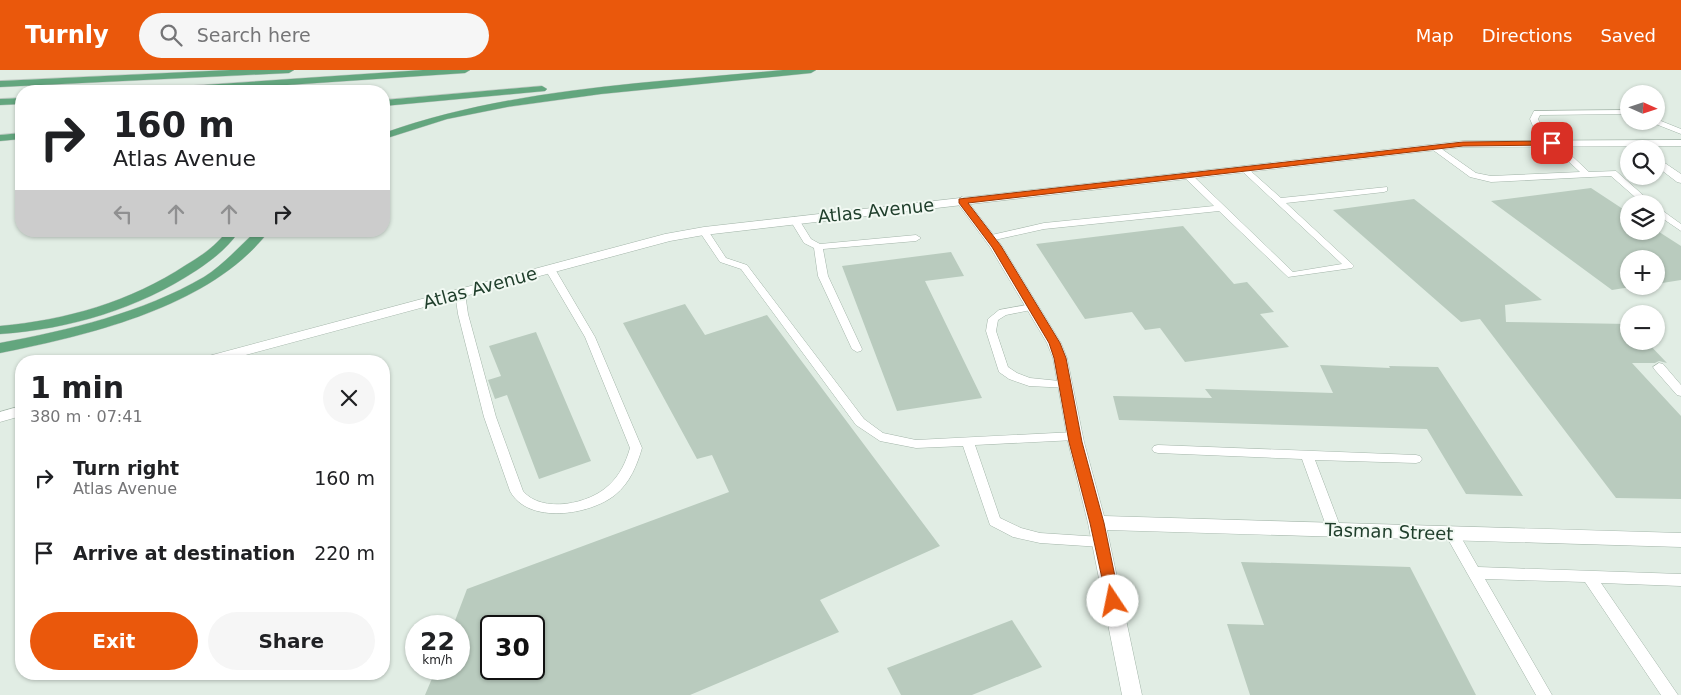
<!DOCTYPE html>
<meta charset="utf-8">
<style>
:root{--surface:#fff;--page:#f6f6f6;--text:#202124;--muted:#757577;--accent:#ea580c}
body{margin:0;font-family:"DejaVu Sans",sans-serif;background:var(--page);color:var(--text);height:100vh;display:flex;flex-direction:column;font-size:19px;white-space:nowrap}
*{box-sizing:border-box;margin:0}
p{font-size:16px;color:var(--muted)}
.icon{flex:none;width:28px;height:28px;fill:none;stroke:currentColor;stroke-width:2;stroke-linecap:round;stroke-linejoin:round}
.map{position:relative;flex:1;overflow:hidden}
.panel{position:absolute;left:15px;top:285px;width:375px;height:325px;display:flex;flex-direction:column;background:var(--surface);border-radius:20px;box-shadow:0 1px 4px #0004}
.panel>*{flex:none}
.banner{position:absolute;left:15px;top:15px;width:375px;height:152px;border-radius:20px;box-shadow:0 1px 4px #0004;background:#fff;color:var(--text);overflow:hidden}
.needle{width:32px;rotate:93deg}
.controls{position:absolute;left:1620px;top:15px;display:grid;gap:10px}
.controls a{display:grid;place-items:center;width:45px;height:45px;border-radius:50%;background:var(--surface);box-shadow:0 1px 4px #0004;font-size:25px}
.speed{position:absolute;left:405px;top:545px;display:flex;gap:10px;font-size:25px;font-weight:700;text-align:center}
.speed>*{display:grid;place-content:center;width:65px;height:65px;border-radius:50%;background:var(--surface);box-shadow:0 1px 4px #0004;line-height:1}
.speed small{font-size:12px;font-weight:400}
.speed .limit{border:2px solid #111;border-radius:8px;background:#fff;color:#111}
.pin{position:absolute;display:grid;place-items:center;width:42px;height:42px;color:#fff;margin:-21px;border-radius:10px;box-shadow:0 2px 8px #0006}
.me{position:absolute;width:55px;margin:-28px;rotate:349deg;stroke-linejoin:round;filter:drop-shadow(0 0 4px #0008)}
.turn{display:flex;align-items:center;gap:18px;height:105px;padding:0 15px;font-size:22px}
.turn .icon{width:65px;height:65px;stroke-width:2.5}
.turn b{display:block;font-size:35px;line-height:42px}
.lanes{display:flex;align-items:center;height:48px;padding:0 15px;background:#0003;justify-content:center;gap:25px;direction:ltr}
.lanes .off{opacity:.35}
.round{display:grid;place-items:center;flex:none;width:52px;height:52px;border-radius:26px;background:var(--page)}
.headline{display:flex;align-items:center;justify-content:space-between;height:85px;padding:0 15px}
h1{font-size:30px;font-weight:700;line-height:38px}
.primary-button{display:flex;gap:10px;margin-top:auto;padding:10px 15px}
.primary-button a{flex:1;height:58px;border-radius:30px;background:var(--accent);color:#fff;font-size:20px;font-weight:700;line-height:58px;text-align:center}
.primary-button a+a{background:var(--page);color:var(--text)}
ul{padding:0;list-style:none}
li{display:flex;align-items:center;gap:15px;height:75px;padding:0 15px}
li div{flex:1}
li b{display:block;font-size:19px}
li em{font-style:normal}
header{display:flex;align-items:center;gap:30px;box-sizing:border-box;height:70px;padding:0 25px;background:var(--accent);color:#fff}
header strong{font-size:24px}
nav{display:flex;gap:28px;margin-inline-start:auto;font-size:18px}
.search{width:350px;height:45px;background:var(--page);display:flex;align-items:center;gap:12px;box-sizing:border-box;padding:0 18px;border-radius:28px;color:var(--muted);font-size:19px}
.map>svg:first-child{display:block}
</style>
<header>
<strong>Turnly</strong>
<div class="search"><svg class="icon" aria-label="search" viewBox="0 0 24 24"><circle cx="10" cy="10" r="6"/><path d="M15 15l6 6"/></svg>Search here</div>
<nav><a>Map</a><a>Directions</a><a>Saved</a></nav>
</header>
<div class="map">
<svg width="1681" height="625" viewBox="0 0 1681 625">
<rect width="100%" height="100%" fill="#e1ede4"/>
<g fill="#b9cbbe" fill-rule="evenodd">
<path d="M1591 118 1629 143V161L1656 160 1681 176V210L1656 214V189H1629V216H1637L1612 220 1491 131Z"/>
<path d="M1414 129 1542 230 1505 235 1506 252 1629 254V271H1646L1667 293 1659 291 1655 293H1632L1681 346V429L1616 428 1480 249 1461 252 1333 140Z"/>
<path d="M1183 156 1234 214 1247 212 1274 242 1260 244 1289 277 1185 292 1160 258 1145 260 1132 242 1085 249 1036 174Z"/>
<path d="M951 182 964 206 925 211 982 328 897 341 842 196Z"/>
<path d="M685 234 705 265 767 245 940 476 820 530 839 562 690 625H425L436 599H459V556H453L467 519 729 422 712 385 697 389 623 253ZM491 556H534V599H491Z"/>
<path d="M536 262 591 391 539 409 507 325 495 329 488 310 501 306 489 276Z"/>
<path d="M1320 295 1390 298 1389 296 1438 297 1523 426 1466 424 1427 359 1119 350 1113 326 1212 328 1205 319 1333 323Z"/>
<path d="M1241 492 1410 497 1476 625H1250L1227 554 1264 555Z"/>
<path d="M1012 550 1042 597 972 625H901L887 598Z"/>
</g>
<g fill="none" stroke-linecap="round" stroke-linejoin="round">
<g stroke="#a3b5a9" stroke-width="1">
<g id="service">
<path d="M1629 40V44L1540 45 1538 49 1542 58 1589 102 1616 101 1653 134H1643L1611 106 1491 112 1470 107 1429 77 1436 75 1476 103 1491 106 1580 102 1535 61 1530 49 1534 41Z"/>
<path d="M1656 49 1681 59V64L1653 53 1652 51H1656Z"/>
<path d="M1245 96 1281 128 1387 117V121L1384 122 1286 133 1352 194 1354 196 1352 198 1288 207 1219 141 1044 159 990 171 985 168 987 166 1044 153 1214 136 1184 107 1183 105 1187 102 1190 103 1293 202 1342 194 1242 101 1241 99Z"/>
<path d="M1656 136 1681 154V161L1656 144Z"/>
<path d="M795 147 798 148 811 169 820 174 916 165 921 168 916 171 823 179 828 206 862 279 861 281 857 282 852 279 818 206 814 178 804 173 790 150Z"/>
<path d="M704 158 707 159 726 188 747 195 864 349 883 363 916 370 1075 362 1079 363 1081 366 1079 369 1075 370 975 375 1000 448 1021 458 1040 463 1101 467 1106 468 1108 472 1106 476 1101 477 1040 473 1013 467 990 455 963 376 916 378 880 371 856 355 741 199 720 192 699 161Z"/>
<path d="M550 196 555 199 595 267 642 378C637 395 630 413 615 425 590 445 528 455 510 421L484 347 458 244 455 223 460 220 465 223 468 244 496 347 523 421C542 444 590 434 609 415 620 405 626 392 630 378L585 267 545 199Z"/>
<path d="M1032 234 1037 237 1036 239 1006 245 998 250 996 261 1008 297 1017 303 1030 308 1069 312 1071 315 1069 318 1029 316 1009 309 999 302 986 261 988 249 999 240Z"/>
<path d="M1659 293 1663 294 1681 315V326L1677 325 1655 300 1653 297Z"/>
<path d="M1158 375 1416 385 1420 386 1422 389 1420 392 1416 393 1315 390 1342 461 1340 465 1335 466 1330 465 1328 461 1302 389 1158 383 1154 382 1152 379 1154 376Z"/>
<path d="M1452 459 1457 460 1478 497 1681 504V516L1601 513 1678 625H1661L1585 512 1485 509 1552 625H1536L1445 464 1447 460Z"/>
</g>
</g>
<g stroke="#a3b5a9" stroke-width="1">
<g id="minor">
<path d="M1656 87 1681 104V113L1677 112 1656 96Z"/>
<path d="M962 127 966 129 1002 176 1061 273 1067 288 1084 372 1104 446 1681 463V477L1107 460 1142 625H1122L1088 453 1068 372 1053 288 1047 273 990 177 956 131Z"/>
</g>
</g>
<g stroke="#a3b5a9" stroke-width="1">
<g id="tertiary">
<path d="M1681 70V76L1463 77 704 165 670 171 223 291H199L201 288 665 164 704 157 1463 71Z"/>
<path d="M21 336V346L0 352V342Z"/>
</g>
</g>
<g stroke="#c1c9c4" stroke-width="1">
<g id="primary">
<path d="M230 0H294L289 3 0 17V11Z"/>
<path d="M423 0H470L465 3 198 21H154L159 18Z"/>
<path d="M783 0H816L811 3 601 24 507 37 447 49 384 69V63C511 18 650 13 783 0Z"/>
<path d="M542 16 547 19 545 21 384 36V30Z"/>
<path d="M21 28V34L0 35V29Z"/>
<path d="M21 63V69L0 71V65Z"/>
<path d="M227 161H239C228 178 213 189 197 200 138 239 70 259 0 264V256C66 250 130 232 186 195 201 186 216 176 227 161Z"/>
<path d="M256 161H269C211 237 89 265 0 283V273C69 260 142 243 204 207 223 195 239 177 256 161Z"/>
</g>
</g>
<use href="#service" fill="#fff" fill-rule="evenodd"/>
<use href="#minor" fill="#fff" fill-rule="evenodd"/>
<use href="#tertiary" fill="#fff" fill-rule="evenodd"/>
<use href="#primary" fill="#63a67e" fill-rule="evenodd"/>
</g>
<path fill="#ea580c" stroke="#983908" d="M1552 71 1556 73 1555 75 1463 76 968 133 1001 176 1060 273 1066 288 1082 372 1104 453 1120 531 1118 536 1113 537 1108 536 1090 453 1069 372 1054 288 1049 273 992 177 959 133V129L1463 72Z"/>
<g text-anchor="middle" stroke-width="4" stroke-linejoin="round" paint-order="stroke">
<g font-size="18" fill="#203f2c" stroke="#f2f9f3">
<text transform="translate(876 141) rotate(-6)" y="6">Atlas Avenue</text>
<text transform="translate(480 218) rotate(-15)" y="6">Atlas Avenue</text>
<text transform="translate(1389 462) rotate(2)" y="6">Tasman Street</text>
</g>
</g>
</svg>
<div class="controls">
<a><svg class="needle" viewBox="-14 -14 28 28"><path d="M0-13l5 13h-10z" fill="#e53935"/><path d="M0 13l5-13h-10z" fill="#757577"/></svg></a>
<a><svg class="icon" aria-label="search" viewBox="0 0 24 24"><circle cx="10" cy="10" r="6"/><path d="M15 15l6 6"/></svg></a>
<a><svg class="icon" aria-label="layers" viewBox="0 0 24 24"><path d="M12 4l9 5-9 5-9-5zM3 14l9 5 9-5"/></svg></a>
<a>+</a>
<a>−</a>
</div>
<div class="speed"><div>22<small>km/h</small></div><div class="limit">30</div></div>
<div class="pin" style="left:1552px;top:73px;background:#d93025"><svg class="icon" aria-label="arrive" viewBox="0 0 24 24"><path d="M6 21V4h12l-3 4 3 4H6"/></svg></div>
<svg class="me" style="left:1113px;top:531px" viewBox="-20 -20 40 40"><circle r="19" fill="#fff"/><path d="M0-13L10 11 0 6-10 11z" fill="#ea580c"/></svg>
<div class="banner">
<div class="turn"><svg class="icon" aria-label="right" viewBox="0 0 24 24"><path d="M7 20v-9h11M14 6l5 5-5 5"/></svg><div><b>160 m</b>Atlas Avenue</div></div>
<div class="lanes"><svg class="icon off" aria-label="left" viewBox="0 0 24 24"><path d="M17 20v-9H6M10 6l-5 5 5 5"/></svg><svg class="icon off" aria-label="ahead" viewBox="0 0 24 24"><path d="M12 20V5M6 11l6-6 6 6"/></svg><svg class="icon off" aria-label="ahead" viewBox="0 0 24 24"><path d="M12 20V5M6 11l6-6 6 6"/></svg><svg class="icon" aria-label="right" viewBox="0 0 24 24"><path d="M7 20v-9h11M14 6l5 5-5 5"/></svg></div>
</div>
<section class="panel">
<div class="headline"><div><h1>1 min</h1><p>380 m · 07:41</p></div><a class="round"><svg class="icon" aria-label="close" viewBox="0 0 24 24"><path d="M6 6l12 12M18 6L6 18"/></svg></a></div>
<ul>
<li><svg class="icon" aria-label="right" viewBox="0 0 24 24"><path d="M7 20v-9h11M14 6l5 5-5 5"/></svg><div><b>Turn right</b><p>Atlas Avenue</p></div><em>160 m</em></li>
<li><svg class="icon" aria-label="arrive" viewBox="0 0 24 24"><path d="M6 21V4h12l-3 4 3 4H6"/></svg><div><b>Arrive at destination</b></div><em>220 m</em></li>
</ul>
<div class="primary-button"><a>Exit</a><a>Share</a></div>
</section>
</div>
